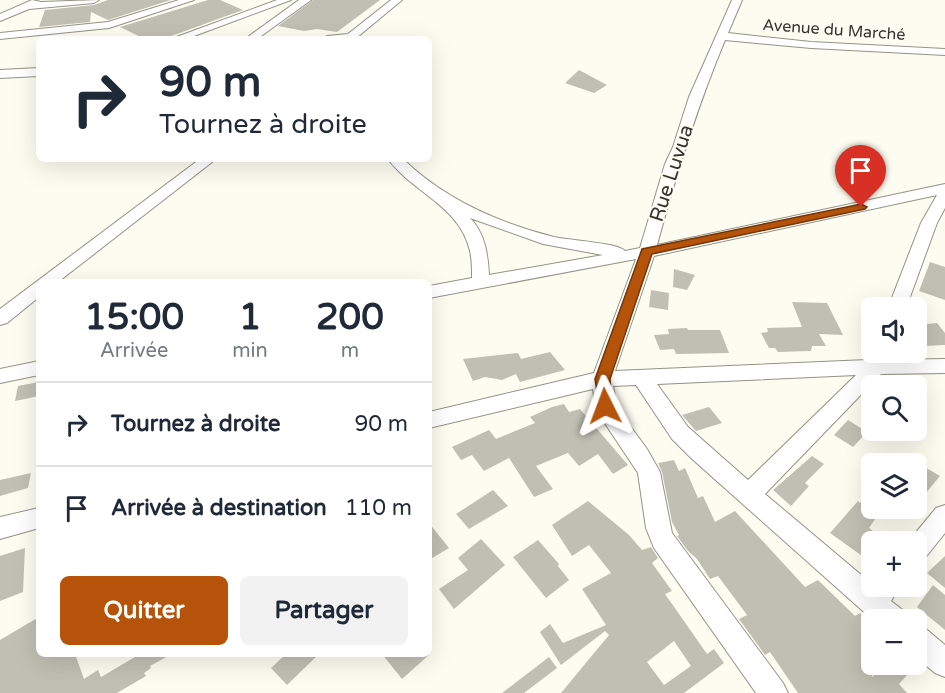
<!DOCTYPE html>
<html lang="fr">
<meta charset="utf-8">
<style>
:root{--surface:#fff;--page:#f2f2f3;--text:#1f2937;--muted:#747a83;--line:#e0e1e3;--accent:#b45309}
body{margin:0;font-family:"Varela Round",sans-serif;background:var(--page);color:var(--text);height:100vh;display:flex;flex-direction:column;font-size:22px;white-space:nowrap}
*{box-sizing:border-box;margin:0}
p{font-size:20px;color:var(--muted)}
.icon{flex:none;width:33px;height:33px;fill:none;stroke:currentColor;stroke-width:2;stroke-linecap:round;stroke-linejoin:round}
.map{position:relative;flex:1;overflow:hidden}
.side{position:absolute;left:36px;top:279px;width:396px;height:378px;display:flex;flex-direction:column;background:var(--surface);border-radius:9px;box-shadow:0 6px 24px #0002}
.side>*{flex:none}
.hud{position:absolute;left:36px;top:36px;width:396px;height:126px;border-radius:9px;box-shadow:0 6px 24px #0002;background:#fff;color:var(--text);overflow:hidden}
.controls{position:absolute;left:861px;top:297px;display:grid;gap:12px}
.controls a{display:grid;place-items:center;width:66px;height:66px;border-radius:9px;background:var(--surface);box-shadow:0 6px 24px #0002;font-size:30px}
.pin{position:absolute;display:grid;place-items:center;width:51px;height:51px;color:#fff;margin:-62px -26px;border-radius:50% 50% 50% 0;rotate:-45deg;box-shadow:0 0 6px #0007}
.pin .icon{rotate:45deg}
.me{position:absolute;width:66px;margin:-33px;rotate:357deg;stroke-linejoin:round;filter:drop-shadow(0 0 4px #0008)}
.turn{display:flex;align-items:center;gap:21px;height:126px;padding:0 24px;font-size:27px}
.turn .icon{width:78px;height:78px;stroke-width:2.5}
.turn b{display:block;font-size:42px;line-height:51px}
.eta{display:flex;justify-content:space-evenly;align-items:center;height:102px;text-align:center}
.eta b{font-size:36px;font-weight:700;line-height:42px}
.button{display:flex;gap:12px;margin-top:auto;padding:12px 24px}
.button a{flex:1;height:69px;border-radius:9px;background:var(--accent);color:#fff;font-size:24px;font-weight:700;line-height:69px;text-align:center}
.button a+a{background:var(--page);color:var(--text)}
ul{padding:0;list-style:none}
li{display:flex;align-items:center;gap:18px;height:84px;padding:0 24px;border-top:2px solid var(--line)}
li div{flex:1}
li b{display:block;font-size:22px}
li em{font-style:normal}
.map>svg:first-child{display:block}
</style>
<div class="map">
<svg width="945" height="693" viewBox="0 0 945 693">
<rect width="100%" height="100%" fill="#fdfcf0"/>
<g fill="#c0bfb3" fill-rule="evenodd">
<path d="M108 0H171L108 20 91 12 90 22 39 27 45 10 94 5Z"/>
<path d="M208 0H220L243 10 163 39H145L120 27Z"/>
<path d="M313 0H380L337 32 317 29 304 31 278 26Z"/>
<path d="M579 70 607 85 594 93 565 83Z"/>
<path d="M930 262 945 267V300L919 291Z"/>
<path d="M674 269 695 275 687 290 673 287Z"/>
<path d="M651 290 669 293 668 310 649 307Z"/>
<path d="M792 302 827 303 843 335 819 334 826 346H812L811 351 778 352 775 348H769L761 333 768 332 767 328 802 327Z"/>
<path d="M937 323 945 333V345L923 346 916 338V325Z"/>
<path d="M687 328 688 330H720L729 353 676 354 674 349 660 350 654 335 669 334 668 329Z"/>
<path d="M550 352 565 370 520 382 516 374 502 380 485 377 473 381 463 359 518 353 521 359Z"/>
<path d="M39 382V396L15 401 18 386Z"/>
<path d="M564 404 569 412 580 409 628 465 613 474 598 454 579 466 568 453 536 466 553 489 534 497 509 458 484 471 472 455 461 460 452 447 489 430 496 439 535 423 530 417 552 407Z"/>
<path d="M709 407 722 423 696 431 682 415Z"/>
<path d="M848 420 867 432 853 447 834 435Z"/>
<path d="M812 456 824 464 805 483 809 486 791 506 773 490Z"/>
<path d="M674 460 679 471 685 468 698 498 703 496 715 522 735 511 805 587 818 580 855 616 860 613 872 628V677L886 664H917L899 684 907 693H798L770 652 765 655 739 619 747 615 718 576 710 579 697 559 688 551 677 536 679 535 672 522 662 472 658 463Z"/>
<path d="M916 462 940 476 926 493 916 488Z"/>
<path d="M31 473 28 488 0 496V480Z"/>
<path d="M493 490 508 506 469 529 456 514Z"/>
<path d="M872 491V510L878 515 869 528 888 542H872V563L830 533 858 501 860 503Z"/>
<path d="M588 501 629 535 642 550 651 547 658 558 652 563 672 591 665 594 707 654 714 649 724 663 684 693H561L609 635 605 631 561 665 540 632 550 624 563 643 606 625 582 589 611 573 589 545 572 556 552 525ZM674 641 691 666 664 685 647 662Z"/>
<path d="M429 523 449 548 429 560Z"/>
<path d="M481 539 505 565 454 609 439 589 468 570 458 558Z"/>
<path d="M538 540 559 564 558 566 569 580 546 598 513 557Z"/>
<path d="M25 548 23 592 0 601V556Z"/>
<path d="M945 556V588L927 573Z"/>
<path d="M933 585 945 595V630L917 607Z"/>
<path d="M39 617V654H75L84 679 98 670 101 677 140 654H172L150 666 151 668 144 673 146 676 117 693H0V640Z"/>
<path d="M286 654H319L287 685 271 668Z"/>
<path d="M382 654H430L402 679Z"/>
<path d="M549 657 557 668 524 693H502Z"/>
</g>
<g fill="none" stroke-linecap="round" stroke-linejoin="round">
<g stroke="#939387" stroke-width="2">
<g id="minor">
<path d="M32 0 41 2 99 0 94 3 29 9 0 21V14Z"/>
<path d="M179 0H194L109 28 0 39V33L108 22Z"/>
<path d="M277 0H291L186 39H171Z"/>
<path d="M299 0H311L257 39H245Z"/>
<path d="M391 0H402L355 39H322L327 36 348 34Z"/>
<path d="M732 0H742L728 33 811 42 945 49V55L811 48 725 40C697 107 676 175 657 245L945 184V208L937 223 906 308H888L921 223 937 195 654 256 615 371 868 360 872 351 891 352 888 360 945 359V373L881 374 765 494 872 584V586H900L891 601 904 611 907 620H873L691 458 672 439 636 385 613 386 617 408 647 449 660 472 672 533 783 683 788 693H756L654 548 646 528 638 473 596 410 593 389 429 428V412L594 373 636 259 429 298V286L472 278C472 270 472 259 470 251 460 206 413 193 388 159H403C444 199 499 223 554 237 567 240 619 243 625 251L640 248 665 164 673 147 689 97ZM470 218 543 244 603 255 489 275C488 255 485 233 470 218ZM856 375 748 480 688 427 657 384Z"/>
<path d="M39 68V76L0 78V70Z"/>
<path d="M200 159H216L58 282H39V297L7 323 0 325V309Z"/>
<path d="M39 361V375L0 383V369Z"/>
<path d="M945 505V533L925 558 916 561V542H908L936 508Z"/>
<path d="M39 508V528L0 539V517Z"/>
<path d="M916 626 926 629 945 645V677L935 673 916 657Z"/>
</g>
</g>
<use href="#minor" fill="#fff" fill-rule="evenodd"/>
</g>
<path fill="#b45309" stroke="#753606" stroke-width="1.5" d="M861 204 867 207 865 209 652 254 610 379 612 406 610 410H600L595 379 642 249Z"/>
<g text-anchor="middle" stroke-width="4.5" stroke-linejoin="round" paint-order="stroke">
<g font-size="16" fill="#34342f" stroke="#fdfcf0">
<text transform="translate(834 29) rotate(4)" y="6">Avenue du Marché</text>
</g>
<g font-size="20" fill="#34342f" stroke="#fdfcf0">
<text transform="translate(671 173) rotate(-72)" y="7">Rue Luvua</text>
</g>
</g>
</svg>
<div class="controls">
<a><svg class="icon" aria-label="sound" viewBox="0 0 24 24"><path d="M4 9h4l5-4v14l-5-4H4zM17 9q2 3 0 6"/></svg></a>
<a><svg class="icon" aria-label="search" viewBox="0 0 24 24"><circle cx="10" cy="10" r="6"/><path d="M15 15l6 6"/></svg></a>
<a><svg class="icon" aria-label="layers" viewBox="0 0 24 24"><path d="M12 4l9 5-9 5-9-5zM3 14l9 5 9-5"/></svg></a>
<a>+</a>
<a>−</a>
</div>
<div class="pin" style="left:861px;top:207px;background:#d93025"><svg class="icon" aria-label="arrive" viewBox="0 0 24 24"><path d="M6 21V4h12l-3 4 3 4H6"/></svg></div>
<svg class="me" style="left:605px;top:406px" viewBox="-20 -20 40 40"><path d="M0-17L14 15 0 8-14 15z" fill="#b45309" stroke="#fff" stroke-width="4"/></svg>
<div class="hud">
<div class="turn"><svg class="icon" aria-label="right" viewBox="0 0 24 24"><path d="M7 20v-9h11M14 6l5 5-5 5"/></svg><div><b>90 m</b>Tournez à droite</div></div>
</div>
<section class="side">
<div class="eta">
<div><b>15:00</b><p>Arrivée</p></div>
<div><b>1</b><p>min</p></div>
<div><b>200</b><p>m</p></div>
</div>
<ul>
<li><svg class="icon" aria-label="right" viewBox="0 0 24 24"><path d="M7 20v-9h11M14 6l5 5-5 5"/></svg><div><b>Tournez à droite</b></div><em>90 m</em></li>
<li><svg class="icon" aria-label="arrive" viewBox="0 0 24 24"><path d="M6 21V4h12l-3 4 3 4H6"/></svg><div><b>Arrivée à destination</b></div><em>110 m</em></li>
</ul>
<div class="button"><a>Quitter</a><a>Partager</a></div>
</section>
</div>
